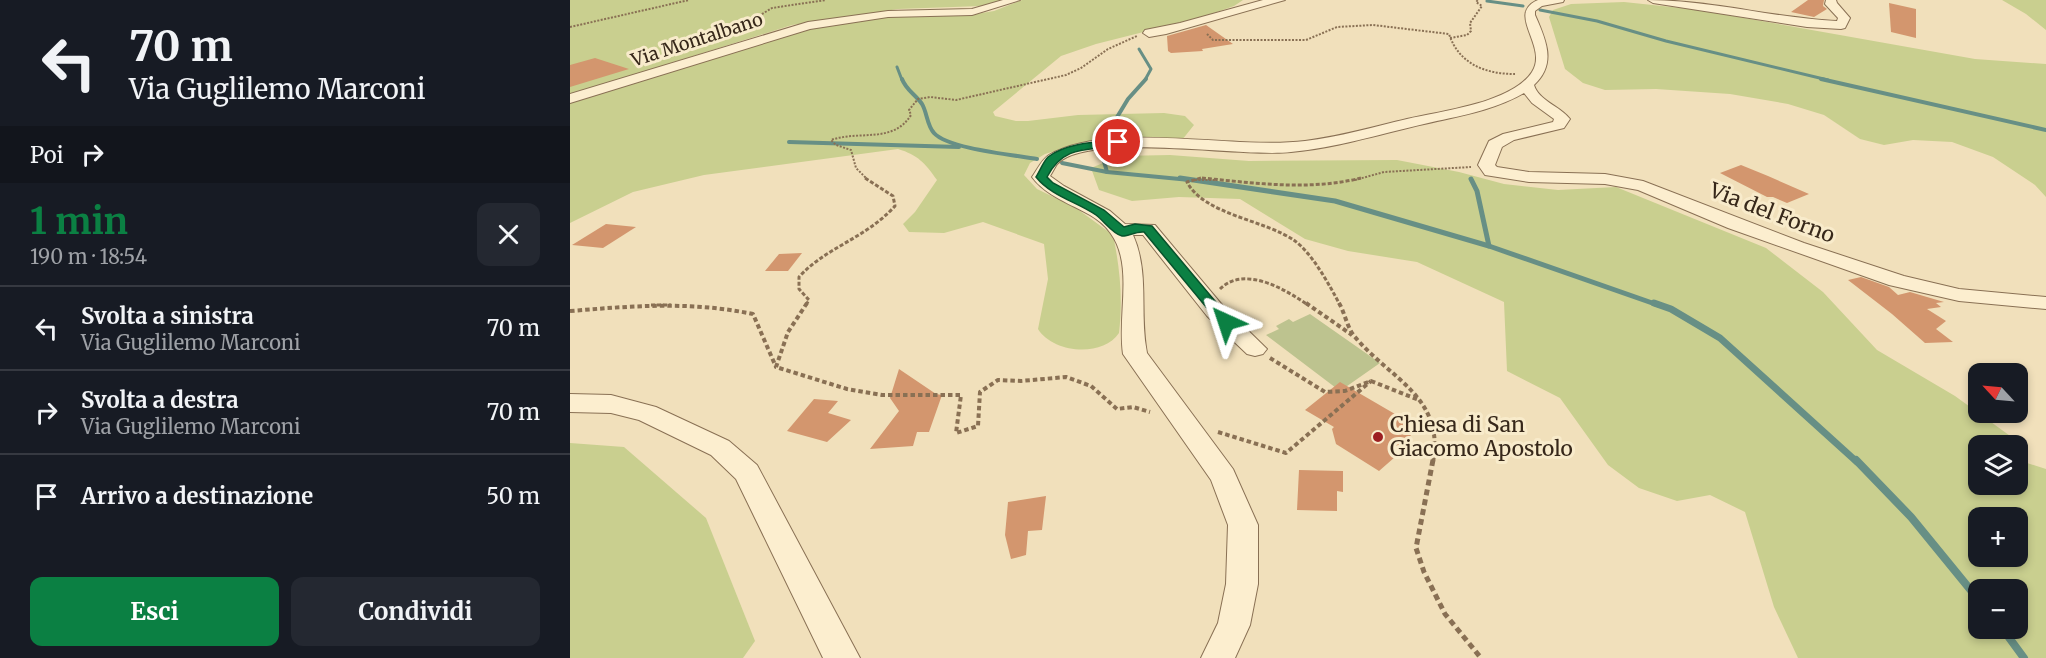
<!DOCTYPE html>
<html lang="it">
<meta charset="utf-8">
<style>
:root{--surface:#171b24;--page:#242831;--text:#f1f3f6;--muted:#9ea1a6;--line:#363941;--accent:#0b8043}
body{margin:0;font-family:Merriweather,serif;background:var(--page);color:var(--text);height:100vh;display:flex;flex-direction:column;font-size:22px;white-space:nowrap}
*{box-sizing:border-box;margin:0}
p{font-size:20px;color:var(--muted)}
.icon{flex:none;width:33px;height:33px;fill:none;stroke:currentColor;stroke-width:2;stroke-linecap:round;stroke-linejoin:round}
.map{position:relative;flex:1;overflow:hidden}
.sheet{display:flex;flex-direction:column;background:var(--surface);width:570px}
.sheet>*{flex:none}
.hud{background:#171b24;color:var(--text);overflow:hidden}
.needle{width:39px;rotate:296deg}
.controls{position:absolute;left:1398px;top:363px;display:grid;gap:12px}
.controls a{display:grid;place-items:center;width:60px;height:60px;border-radius:12px;background:var(--surface);box-shadow:0 3px 9px #0003;font-size:30px}
.pin{position:absolute;display:grid;place-items:center;width:51px;height:51px;color:#fff;margin:-26px;border:3px solid #fff;border-radius:50%;box-shadow:0 2px 6px #0007}
.me{position:absolute;width:66px;margin:-33px;rotate:318deg;stroke-linejoin:round;filter:drop-shadow(0 0 4px #0008)}
.turn{display:flex;align-items:center;gap:21px;height:126px;padding:0 30px;font-size:27px}
.turn .icon{width:78px;height:78px;stroke-width:2.5}
.turn b{display:block;font-size:42px;line-height:51px}
.then{display:flex;align-items:center;height:57px;padding:0 30px;background:#0003;gap:12px;font-size:22px}
.round{display:grid;place-items:center;flex:none;width:63px;height:63px;border-radius:12px;background:var(--page)}
.head{display:flex;align-items:center;justify-content:space-between;height:102px;padding:0 30px}
h1{font-size:36px;font-weight:700;line-height:45px;color:var(--accent)}
.button{display:flex;gap:12px;margin-top:auto;padding:12px 30px}
.button a{flex:1;height:69px;border-radius:12px;background:var(--accent);color:#fff;font-size:24px;font-weight:700;line-height:69px;text-align:center}
.button a+a{background:var(--page);color:var(--text)}
ul{padding:0;list-style:none}
li{display:flex;align-items:center;gap:18px;height:84px;padding:0 30px;border-top:2px solid var(--line)}
li div{flex:1}
li b{display:block;font-size:22px}
li em{font-style:normal}
main{display:flex;flex:1;min-height:0}
.map>svg:first-child{display:block}
</style>
<main>
<section class="sheet">
<div class="hud">
<div class="turn"><svg class="icon" aria-label="left" viewBox="0 0 24 24"><path d="M17 20v-9H6M10 6l-5 5 5 5"/></svg><div><b>70 m</b>Via Guglilemo Marconi</div></div>
<div class="then">Poi<svg class="icon" aria-label="right" viewBox="0 0 24 24"><path d="M7 20v-9h11M14 6l5 5-5 5"/></svg></div>
</div>
<div class="head"><div><h1>1 min</h1><p>190 m · 18:54</p></div><a class="round"><svg class="icon" aria-label="close" viewBox="0 0 24 24"><path d="M6 6l12 12M18 6L6 18"/></svg></a></div>
<ul>
<li><svg class="icon" aria-label="left" viewBox="0 0 24 24"><path d="M17 20v-9H6M10 6l-5 5 5 5"/></svg><div><b>Svolta a sinistra</b><p>Via Guglilemo Marconi</p></div><em>70 m</em></li>
<li><svg class="icon" aria-label="right" viewBox="0 0 24 24"><path d="M7 20v-9h11M14 6l5 5-5 5"/></svg><div><b>Svolta a destra</b><p>Via Guglilemo Marconi</p></div><em>70 m</em></li>
<li><svg class="icon" aria-label="arrive" viewBox="0 0 24 24"><path d="M6 21V4h12l-3 4 3 4H6"/></svg><div><b>Arrivo a destinazione</b></div><em>50 m</em></li>
</ul>
<div class="button"><a>Esci</a><a>Condividi</a></div>
</section>
<div class="map">
<svg width="1476" height="658" viewBox="0 0 1476 658">
<rect width="100%" height="100%" fill="#f1e0bb"/>
<g fill="#c9cf8f" fill-rule="evenodd">
<path d="M0 0H434L411 6 328 9 222 25 0 95Z"/>
<path d="M452 0H673L664 6 633 17 526 44 491 56 423 112 425 116 446 121H458L508 115 594 113 615 116 624 125 612 140 548 138 515 142 475 154 460 163 454 175 467 189 506 208 543 235C550 268 553 299 549 333 532 358 483 353 468 329L478 279 474 244 413 222 374 233 339 232 333 224 345 212 367 180C355 163 348 155 328 149L134 175 63 192 0 223V103L237 29 331 15 406 14 424 11Z"/>
<path d="M1432 0H1476V30L1456 14Z"/>
<path d="M1054 2 1130 10 1405 59 1476 64V197L1465 185 1423 157 1382 142 1343 140 1314 145 1290 139 1254 115 1218 104 1160 94 1086 89 1035 90 1013 83 995 69 979 17 983 10 1001 4Z"/>
<path d="M600 155 679 161 827 160 889 172 934 184 988 190 1046 187 1196 248 1253 292 1307 350 1385 396 1443 438 1447 445 1408 446V484H1448V446L1457 463 1476 469V658H1228L1204 607 1175 512 1140 495 1107 501 1069 488 1038 465 990 398 937 371 934 302 847 262 778 251 735 239 670 199 609 197 562 201 529 190 521 168 550 156ZM1408 518H1448V556H1408ZM1408 590H1448V628H1408Z"/>
<path d="M0 443 54 447 136 518 185 641 173 658H0Z"/>
</g>
<path fill="#bdc38f" d="M740 314 810 363 770 391 696 335 709 329 706 326 719 319 723 322Z"/>
<g fill="none" stroke-linecap="round" stroke-linejoin="round">
<g stroke="#678f85" stroke-width="3">
<path d="M917 1 953 6"/>
<path d="M970 10 1027 21 1096 41 1258 80"/>
<path d="M569 49 581 69 575 80"/>
<path d="M327 67 332 80"/>
</g>
<g stroke="#678f85" stroke-width="4">
<path d="M332 79C336 90 345 94 352 104 357 112 357 126 364 133 378 149 445 155 467 159"/>
<path d="M1251 79 1476 130"/>
<path d="M535 137 558 99 576 79"/>
<path d="M219 142 389 147"/>
<path d="M530 147 537 172"/>
<path d="M492 163 537 172 620 180"/>
</g>
<g stroke="#678f85" stroke-width="5">
<path d="M610 178 765 201 919 246 1088 305"/>
<path d="M901 179 907 191 919 246"/>
</g>
<path stroke="#678f85" stroke-width="7" d="M1084 303 1101 309 1150 338 1287 462"/>
<g stroke="#678f85" stroke-width="8">
<path d="M1286 460 1341 517 1408 599"/>
<path d="M1432 628 1454 658"/>
</g>
</g>
<g fill="#d3966e">
<path d="M1238 0H1254L1253 6 1257 9 1244 17 1221 12Z"/>
<path d="M1319 3 1346 9V38L1321 32Z"/>
<path d="M636 25 663 44 632 49 633 51 601 53 598 51 597 36Z"/>
<path d="M25 58 59 69 0 87V65Z"/>
<path d="M1171 165 1198 176 1239 194 1217 203 1203 197H1197L1150 173Z"/>
<path d="M36 224 66 227 33 248 2 245Z"/>
<path d="M232 253 218 271H195L209 254Z"/>
<path d="M1291 277 1319 287 1328 295 1340 292 1374 302 1366 303 1371 307 1357 309 1376 321 1366 329 1383 342 1355 343 1322 314 1278 280Z"/>
<path d="M329 369 366 394 372 395 359 432H347L343 446 300 449 329 411 320 398Z"/>
<path d="M770 382 849 428 820 454 825 457 809 471 766 444 762 429 764 427 735 410Z"/>
<path d="M244 399 268 401 258 413 281 420 257 442 217 431Z"/>
<path d="M729 470 773 471V492L767 491V511L727 510Z"/>
<path d="M476 496 472 530 458 531 456 555 441 559 435 535 438 502Z"/>
</g>
<g fill="none" stroke-linecap="round" stroke-linejoin="round">
<g stroke="#897054" stroke-width="2">
<g id="minor">
<path d="M433 0H450L402 15 318 17 240 29 0 103V94L238 22 318 11 402 9Z"/>
<path d="M693 0H715L596 34 579 37 573 33 575 30 610 23Z"/>
<path d="M968 0H994L993 2 972 6 965 11V15C976 40 987 64 964 85 969 101 990 106 1000 119L994 128 944 140 932 147 925 165 927 167 959 172 1035 174 1073 181 1234 243 1334 276 1389 289 1476 297V309L1389 301 1319 285 1158 228 1068 190 1035 184 959 182 915 175 908 165 919 141 933 134 983 122 984 119 962 103 954 93C923 111 888 116 854 124 810 134 766 148 721 152 672 158 519 131 487 164 485 167 482 173 480 176L494 186 540 211 555 224 585 225 653 306 697 349 693 354 685 356 677 354 637 316 573 235H563C580 273 569 313 577 353L663 469 688 525V584L680 625 665 658H631L648 623 656 584 658 525 641 480 553 354C546 305 572 245 520 215 501 204 476 196 462 177 467 170 472 159 479 155 540 120 662 150 735 141 769 137 803 127 837 119 871 111 942 103 962 72 979 46 935 14 968 0Z"/>
<path d="M1078 0C1141 0 1203 18 1267 21L1268 18 1255 4 1256 0H1266L1267 3 1280 18 1275 28 1271 29 1237 27 1083 3Z"/>
<path d="M0 394 41 395 86 407 159 441 187 465 290 658H253L166 479 141 455 69 420 41 413 0 412Z"/>
</g>
</g>
<g stroke="#897054" stroke-width="2" stroke-dasharray="2 1.5" stroke-linecap="butt">
<path d="M0 27 119 0"/>
<path d="M159 34 202 8 256 0"/>
<path d="M637 34 643 40H736L767 27 803 25 879 34C889 64 915 74 945 74"/>
<path d="M880 38 897 35 901 31 900 23 912 6 906 2 908 0"/>
<path d="M298 180 286 168 281 150 266 145 261 140C289 130 323 144 341 115L339 110 348 99 360 97 386 100 496 75 511 68 538 49 567 36"/>
<path d="M625 180H647"/>
<path d="M785 180 814 172 901 167"/>
</g>
<g stroke="#897054" stroke-width="3" stroke-dasharray="4 2" stroke-linecap="butt">
<path d="M631 178 617 182C634 215 696 220 725 241 742 253 760 286 770 305"/>
<path d="M632 178C684 183 740 191 791 178"/>
<path d="M650 289C674 265 715 289 738 305"/>
<path d="M81 305H101"/>
<path d="M236 305 239 300 229 289V277C256 247 295 239 325 206L323 196 295 178"/>
</g>
<g stroke="#897054" stroke-width="4" stroke-dasharray="4.5 3" stroke-linecap="butt">
<path d="M237 303 218 332 206 367 277 389 312 395H391L386 433 408 426 410 392 428 380 451 381 496 377 521 386 547 409 563 407 580 412"/>
<path d="M736 303 782 335"/>
<path d="M769 303C775 313 777 328 785 337 820 379 875 397 863 462"/>
<path d="M0 311C63 306 120 301 183 314L206 367"/>
<path d="M700 358 755 392 775 391 801 381 849 400"/>
<path d="M648 432 716 453 801 381"/>
</g>
<path stroke="#897054" stroke-width="5" stroke-dasharray="6 4" stroke-linecap="butt" d="M863 460 846 548 854 572 875 614 911 658"/>
<use href="#minor" fill="#fceecf" fill-rule="evenodd"/>
</g>
<path fill="#0b8043" stroke="#07532c" stroke-width="1.5" d="M548 140H551V145C519 151 494 144 477 177L483 183 534 210 554 227 565 224 582 226 660 319 662 322 660 325H651L574 232C566 231 556 237 552 236 543 234 534 221 526 215 507 202 481 196 466 177 470 171 473 162 478 157 496 143 526 142 548 140Z"/>
<circle fill="#9d1f22" stroke="#f8ebcb" stroke-width="2" cx="808" cy="437" r="6"/>
<g text-anchor="middle" stroke-width="6" stroke-linejoin="round" paint-order="stroke">
<g font-size="18" fill="#37281a" stroke="#f8ebcb">
<text transform="translate(127 40) rotate(-18)" y="6">Via Montalbano</text>
</g>
<g font-size="21" fill="#37281a" stroke="#f8ebcb">
<text transform="translate(1202 213) rotate(21)" y="7">Via del Forno</text>
</g>
<g font-size="21" fill="#37281a" stroke="#f8ebcb" text-anchor="start">
<text x="820" y="432">Chiesa di San<tspan x="820" dy="24">Giacomo Apostolo</tspan></text>
</g>
</g>
</svg>
<div class="controls">
<a><svg class="needle" viewBox="-14 -14 28 28"><path d="M0-13l5 13h-10z" fill="#e53935"/><path d="M0 13l5-13h-10z" fill="#9ea1a6"/></svg></a>
<a><svg class="icon" aria-label="layers" viewBox="0 0 24 24"><path d="M12 4l9 5-9 5-9-5zM3 14l9 5 9-5"/></svg></a>
<a>+</a>
<a>−</a>
</div>
<div class="pin" style="left:548px;top:142px;background:#d93025"><svg class="icon" aria-label="arrive" viewBox="0 0 24 24"><path d="M6 21V4h12l-3 4 3 4H6"/></svg></div>
<svg class="me" style="left:656px;top:322px" viewBox="-20 -20 40 40"><path d="M0-17L14 15 0 8-14 15z" fill="#0b8043" stroke="#fff" stroke-width="4"/></svg>
</div>
</main>
